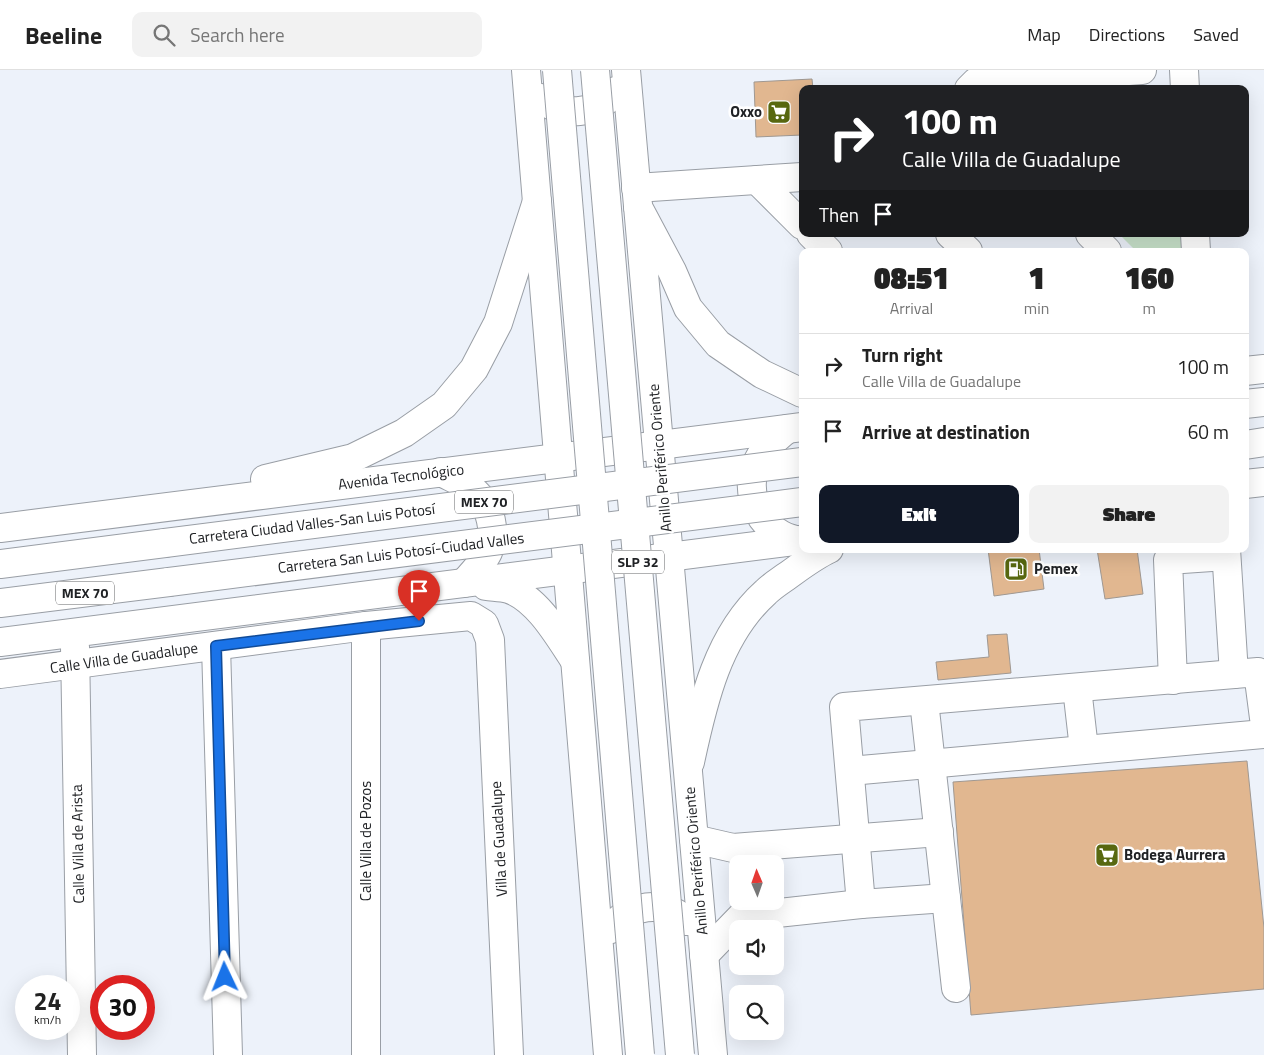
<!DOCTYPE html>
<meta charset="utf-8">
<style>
:root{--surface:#fff;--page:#f2f2f2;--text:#222;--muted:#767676;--line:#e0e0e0;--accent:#111827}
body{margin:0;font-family:"Titillium Web",sans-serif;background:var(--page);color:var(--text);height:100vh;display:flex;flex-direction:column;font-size:19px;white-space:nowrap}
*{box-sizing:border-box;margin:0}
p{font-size:16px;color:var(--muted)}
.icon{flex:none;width:28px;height:28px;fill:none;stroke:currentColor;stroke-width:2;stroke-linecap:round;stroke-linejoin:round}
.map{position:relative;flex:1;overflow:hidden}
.drawer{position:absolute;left:799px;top:178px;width:450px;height:305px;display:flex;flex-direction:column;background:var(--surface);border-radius:10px;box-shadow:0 5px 20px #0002}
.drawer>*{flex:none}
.guide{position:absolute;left:799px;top:15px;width:450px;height:152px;border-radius:10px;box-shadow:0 5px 20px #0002;background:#202124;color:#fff;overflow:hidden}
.needle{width:32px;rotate:358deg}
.controls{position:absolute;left:729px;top:785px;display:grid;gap:10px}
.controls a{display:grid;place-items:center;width:55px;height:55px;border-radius:10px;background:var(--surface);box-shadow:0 5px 20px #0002;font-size:25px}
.speed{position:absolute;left:15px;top:905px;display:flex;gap:10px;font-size:25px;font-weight:700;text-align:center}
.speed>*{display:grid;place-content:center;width:65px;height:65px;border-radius:50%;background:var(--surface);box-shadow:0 5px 20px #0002;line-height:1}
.speed small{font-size:12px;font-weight:400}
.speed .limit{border:8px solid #d22;background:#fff;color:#111}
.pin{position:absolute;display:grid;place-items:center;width:42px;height:42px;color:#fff;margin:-51px -21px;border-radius:50% 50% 50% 0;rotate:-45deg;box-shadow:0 0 5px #0007}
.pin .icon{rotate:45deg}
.me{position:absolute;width:55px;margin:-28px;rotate:358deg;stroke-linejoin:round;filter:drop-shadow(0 0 4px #0008)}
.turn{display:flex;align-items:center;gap:18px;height:105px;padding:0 20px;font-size:22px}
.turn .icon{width:65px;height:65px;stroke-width:2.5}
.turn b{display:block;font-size:35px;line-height:42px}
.then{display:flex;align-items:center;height:48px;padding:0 20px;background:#0003;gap:10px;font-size:19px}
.eta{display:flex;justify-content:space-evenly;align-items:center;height:85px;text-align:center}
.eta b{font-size:30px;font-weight:800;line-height:35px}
.button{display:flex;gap:10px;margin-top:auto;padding:10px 20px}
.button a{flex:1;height:58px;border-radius:10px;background:var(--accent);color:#fff;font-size:20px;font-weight:800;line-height:58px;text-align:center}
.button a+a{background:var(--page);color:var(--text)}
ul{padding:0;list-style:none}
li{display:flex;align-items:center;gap:15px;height:65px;padding:0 20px;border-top:1px solid var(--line)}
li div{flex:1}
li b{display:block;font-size:19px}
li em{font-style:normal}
header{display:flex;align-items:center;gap:30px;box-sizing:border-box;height:70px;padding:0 25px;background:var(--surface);border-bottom:1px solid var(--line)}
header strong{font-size:24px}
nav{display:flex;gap:28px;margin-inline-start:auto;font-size:18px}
.search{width:350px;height:45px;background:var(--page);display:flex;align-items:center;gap:12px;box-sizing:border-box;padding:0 18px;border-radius:10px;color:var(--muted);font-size:19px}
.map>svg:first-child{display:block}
</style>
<header>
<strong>Beeline</strong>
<div class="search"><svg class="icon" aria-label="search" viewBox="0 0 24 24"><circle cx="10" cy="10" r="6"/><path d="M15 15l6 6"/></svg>Search here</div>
<nav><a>Map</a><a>Directions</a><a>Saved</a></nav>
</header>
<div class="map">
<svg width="1264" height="985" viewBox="0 0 1264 985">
<rect width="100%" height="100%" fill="#edf2fa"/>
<path fill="#c8e2ca" d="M1119 164H1188L1189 181H1136Z"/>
<g fill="#e1b790" stroke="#9f9892">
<path d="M812 9 813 19H802V65L756 67 754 12Z"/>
<path d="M988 479H1039L1044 519 994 526Z"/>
<path d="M1097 479H1137L1143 524 1105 529Z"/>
<path d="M1007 564 1011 603 938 610 936 592 989 587 987 565Z"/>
<path d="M1247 691 1264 858V919L971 945 953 712Z"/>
</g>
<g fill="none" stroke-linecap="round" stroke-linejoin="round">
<g stroke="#999ea5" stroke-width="30">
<g id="minor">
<path d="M1184 0 1185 19"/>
<path d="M969 19 976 12 1142 0"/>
<path d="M757 110 802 155"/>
<path d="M636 118 802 107"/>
<path d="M638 137 672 201 688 238 718 274 762 304 802 323"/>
<path d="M811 164 828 181"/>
<path d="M950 164 968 181"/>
<path d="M1090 164 1107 181"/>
<path d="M1195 164 1196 181"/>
<path d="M1245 301 1264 299"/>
<path d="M787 359C778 367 766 376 760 387 743 414 754 449 780 464 786 468 793 469 799 471"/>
<path d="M441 402C452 408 466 413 475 422 491 437 497 462 488 482 483 493 472 504 464 513"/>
<path d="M265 409 353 388 404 363 444 335 474 299 498 253 537 131"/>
<path d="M1245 414 1264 412"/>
<path d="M0 458 802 357"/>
<path d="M1226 479 1234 604"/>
<path d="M486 516C493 517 502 517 509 519 538 529 559 567 575 591"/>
<path d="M0 572 802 470"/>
<path d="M216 576 228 985"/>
<path d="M75 577 82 985"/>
<path d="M0 604 366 556 471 546 484 554 490 570 509 985"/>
<path d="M1173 610 1168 490 1226 486"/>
<path d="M1077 618 1084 679"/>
<path d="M924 631 956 918"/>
<path d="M690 692C703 631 718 565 766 522 772 516 780 511 787 506 801 496 814 486 829 479"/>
<path d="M850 701 1264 664"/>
<path d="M694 769 733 778 939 762"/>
<path d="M861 834 844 637 1258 602 1264 648"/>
<path d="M704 885 741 847 861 834 946 828"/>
<path d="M366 985V556"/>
</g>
</g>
<g stroke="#999ea5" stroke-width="30">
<g id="major">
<path d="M526 0 608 985"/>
<path d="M626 0 713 985"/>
<path d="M541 28C563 48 597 45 615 21"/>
<path d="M1245 334 1264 332"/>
<path d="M1245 375 1264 372"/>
<path d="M0 494 165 473"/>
<path d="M0 533 169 512"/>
<path d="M611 859C627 834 665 829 686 851"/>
</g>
</g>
<use href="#minor" stroke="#fff" stroke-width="28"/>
<use href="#major" stroke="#fff" stroke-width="28"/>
<g stroke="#999ea5" stroke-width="30" stroke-linecap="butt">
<g id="major-bridge">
<path d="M165 473 802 392"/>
<path d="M169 512 802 432"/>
</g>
</g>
<g stroke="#999ea5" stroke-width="30" stroke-linecap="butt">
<g id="highway-bridge">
<path d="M557 0 640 985"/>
<path d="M595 0 680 985"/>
</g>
</g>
<use href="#major-bridge" stroke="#fff" stroke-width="28"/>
<use href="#highway-bridge" stroke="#fff" stroke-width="28"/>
</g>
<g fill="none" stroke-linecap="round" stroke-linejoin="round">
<g stroke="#114b97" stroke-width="12">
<path id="route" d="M225 907 216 576 419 551"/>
</g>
<use href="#route" stroke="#1a73e8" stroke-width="9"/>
</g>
<defs>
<g id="supermarket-square" transform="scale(1.25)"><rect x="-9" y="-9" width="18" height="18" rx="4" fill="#586810" stroke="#fff"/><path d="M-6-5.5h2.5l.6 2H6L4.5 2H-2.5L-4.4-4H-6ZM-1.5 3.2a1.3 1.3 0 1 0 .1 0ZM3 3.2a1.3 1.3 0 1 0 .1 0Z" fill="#fff"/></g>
<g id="fuel-square" transform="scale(1.25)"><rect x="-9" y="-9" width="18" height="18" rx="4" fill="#586810" stroke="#fff"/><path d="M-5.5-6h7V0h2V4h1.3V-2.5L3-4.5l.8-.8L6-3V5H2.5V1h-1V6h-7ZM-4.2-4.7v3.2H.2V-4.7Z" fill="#fff"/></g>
</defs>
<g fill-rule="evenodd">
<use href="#supermarket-square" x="779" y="42"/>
<use href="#fuel-square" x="1016" y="499"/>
<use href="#supermarket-square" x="1107" y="785"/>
</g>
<g text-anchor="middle" stroke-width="5" stroke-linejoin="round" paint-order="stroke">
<g fill="#fff" stroke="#636466" stroke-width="1">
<rect x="455" y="420.5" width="58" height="23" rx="4"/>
<rect x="612" y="480.5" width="52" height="23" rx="4"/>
<rect x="56" y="511.5" width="58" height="23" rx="4"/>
</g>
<g font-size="14" font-weight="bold" fill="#202225">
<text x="484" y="437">MEX 70</text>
<text x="638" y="497">SLP 32</text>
<text x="85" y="528">MEX 70</text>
</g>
<g font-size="15" font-weight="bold" fill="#202225" stroke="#fff" text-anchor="start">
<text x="762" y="47" text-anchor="end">Oxxo</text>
<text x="1034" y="504">Pemex</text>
<text x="1124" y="790">Bodega Aurrera</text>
</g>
<g font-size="15" fill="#202225" stroke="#fff">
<text transform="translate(660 388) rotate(-95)" y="5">Anillo Periférico Oriente</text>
<text transform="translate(401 407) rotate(-7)" y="5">Avenida Tecnológico</text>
<text transform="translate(312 454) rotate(-7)" y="5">Carretera Ciudad Valles-San Luis Potosí</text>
<text transform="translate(401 483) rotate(-7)" y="5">Carretera San Luis Potosí-Ciudad Valles</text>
<text transform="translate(124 588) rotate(-8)" y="5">Calle Villa de Guadalupe</text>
<text transform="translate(499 769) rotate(-93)" y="5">Villa de Guadalupe</text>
<text transform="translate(366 771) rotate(-90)" y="5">Calle Villa de Pozos</text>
<text transform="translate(78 774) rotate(-91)" y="5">Calle Villa de Arista</text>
<text transform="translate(696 791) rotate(-95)" y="5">Anillo Periférico Oriente</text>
</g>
</g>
</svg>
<div class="controls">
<a><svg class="needle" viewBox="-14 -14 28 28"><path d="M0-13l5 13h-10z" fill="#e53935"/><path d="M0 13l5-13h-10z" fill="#767676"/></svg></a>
<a><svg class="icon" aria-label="sound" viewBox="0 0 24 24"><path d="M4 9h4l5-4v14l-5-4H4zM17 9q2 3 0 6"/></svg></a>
<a><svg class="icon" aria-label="search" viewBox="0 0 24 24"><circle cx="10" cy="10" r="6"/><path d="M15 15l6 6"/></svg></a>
</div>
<div class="speed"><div>24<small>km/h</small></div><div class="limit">30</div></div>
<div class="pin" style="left:419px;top:551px;background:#d93025"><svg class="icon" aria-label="arrive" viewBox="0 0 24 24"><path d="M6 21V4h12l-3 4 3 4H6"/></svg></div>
<svg class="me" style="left:225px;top:907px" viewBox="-20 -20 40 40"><path d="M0-17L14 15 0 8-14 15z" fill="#1a73e8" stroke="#fff" stroke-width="4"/></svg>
<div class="guide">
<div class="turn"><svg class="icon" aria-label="right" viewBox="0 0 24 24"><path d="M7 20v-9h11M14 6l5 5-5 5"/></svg><div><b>100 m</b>Calle Villa de Guadalupe</div></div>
<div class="then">Then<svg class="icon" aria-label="arrive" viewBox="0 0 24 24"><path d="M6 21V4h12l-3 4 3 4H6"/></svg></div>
</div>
<section class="drawer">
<div class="eta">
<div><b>08:51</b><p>Arrival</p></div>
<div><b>1</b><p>min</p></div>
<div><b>160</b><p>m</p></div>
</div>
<ul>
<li><svg class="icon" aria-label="right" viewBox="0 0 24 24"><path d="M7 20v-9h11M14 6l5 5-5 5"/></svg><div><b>Turn right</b><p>Calle Villa de Guadalupe</p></div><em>100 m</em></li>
<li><svg class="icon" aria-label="arrive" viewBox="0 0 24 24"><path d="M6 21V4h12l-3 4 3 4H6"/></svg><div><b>Arrive at destination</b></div><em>60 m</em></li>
</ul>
<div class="button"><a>Exit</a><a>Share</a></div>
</section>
</div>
